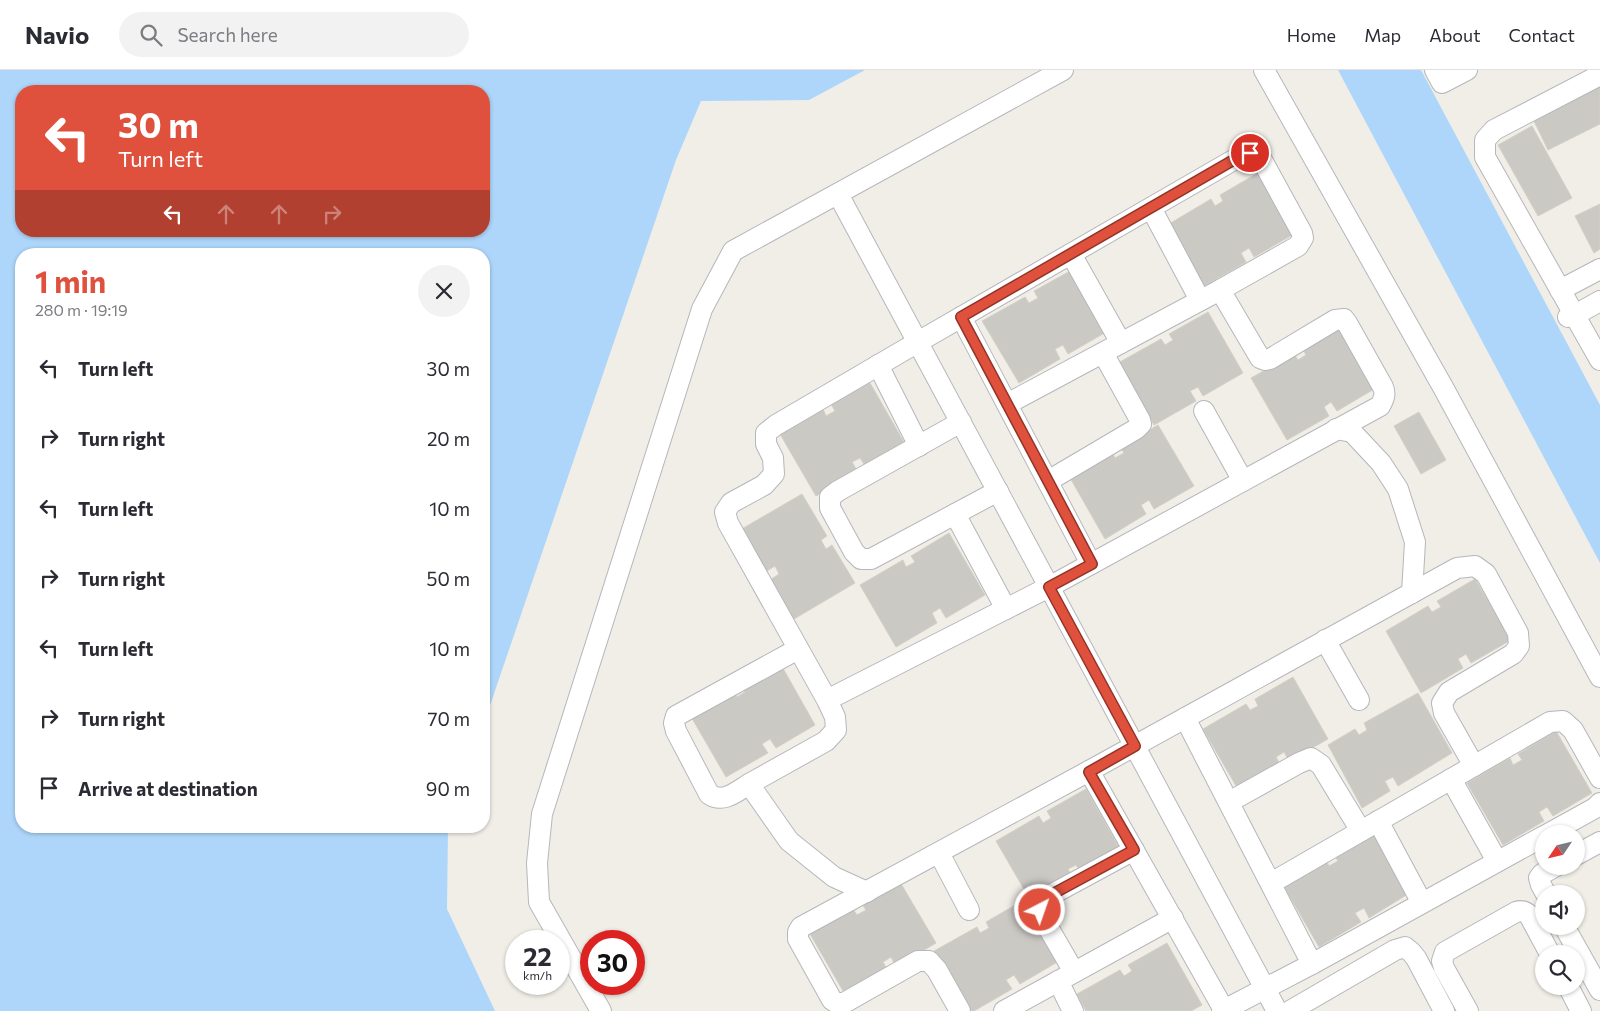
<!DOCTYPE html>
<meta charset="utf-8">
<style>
:root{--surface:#fff;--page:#f2f2f3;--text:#2b2b33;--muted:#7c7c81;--line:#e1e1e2;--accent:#df503d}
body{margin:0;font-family:Commissioner,sans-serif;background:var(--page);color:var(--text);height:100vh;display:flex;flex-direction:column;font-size:19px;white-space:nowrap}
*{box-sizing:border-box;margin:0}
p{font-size:16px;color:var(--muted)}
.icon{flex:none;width:28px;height:28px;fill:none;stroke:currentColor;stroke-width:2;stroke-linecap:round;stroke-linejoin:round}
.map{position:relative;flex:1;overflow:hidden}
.drawer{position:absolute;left:15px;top:178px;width:475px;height:585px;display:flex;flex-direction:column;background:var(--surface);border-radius:20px;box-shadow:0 1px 4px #0004}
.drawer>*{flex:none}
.top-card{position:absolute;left:15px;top:15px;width:475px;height:152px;border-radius:20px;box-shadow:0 1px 4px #0004;background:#df503d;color:#fff;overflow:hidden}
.needle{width:32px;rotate:235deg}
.buttons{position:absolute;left:1535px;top:755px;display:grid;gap:10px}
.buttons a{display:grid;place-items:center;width:50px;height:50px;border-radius:50%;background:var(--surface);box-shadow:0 1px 4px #0004;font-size:25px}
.speed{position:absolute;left:505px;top:860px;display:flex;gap:10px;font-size:25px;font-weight:700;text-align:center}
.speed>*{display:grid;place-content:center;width:65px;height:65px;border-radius:50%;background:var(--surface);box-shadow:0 1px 4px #0004;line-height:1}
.speed small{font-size:12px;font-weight:400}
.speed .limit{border:8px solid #d22;background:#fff;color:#111}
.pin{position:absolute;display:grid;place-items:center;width:42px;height:42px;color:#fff;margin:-21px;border:2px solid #fff;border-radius:50%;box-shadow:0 1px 5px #0007}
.me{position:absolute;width:55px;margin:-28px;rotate:41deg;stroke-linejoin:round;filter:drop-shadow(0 0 4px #0008)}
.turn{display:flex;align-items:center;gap:18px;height:105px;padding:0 20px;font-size:22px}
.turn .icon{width:65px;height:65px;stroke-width:2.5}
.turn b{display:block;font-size:35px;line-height:42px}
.lanes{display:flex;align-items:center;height:48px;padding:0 20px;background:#0003;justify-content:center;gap:25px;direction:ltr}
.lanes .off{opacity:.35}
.round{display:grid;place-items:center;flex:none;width:52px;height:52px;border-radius:26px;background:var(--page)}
.summary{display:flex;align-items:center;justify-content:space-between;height:85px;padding:0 20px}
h1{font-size:30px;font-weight:700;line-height:38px;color:var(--accent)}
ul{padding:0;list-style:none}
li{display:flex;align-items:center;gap:15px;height:70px;padding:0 20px}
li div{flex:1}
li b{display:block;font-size:19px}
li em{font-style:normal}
header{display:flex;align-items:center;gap:30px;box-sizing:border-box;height:70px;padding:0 25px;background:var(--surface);border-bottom:1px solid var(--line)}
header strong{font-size:24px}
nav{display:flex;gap:28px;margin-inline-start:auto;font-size:18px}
.search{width:350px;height:45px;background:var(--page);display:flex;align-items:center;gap:12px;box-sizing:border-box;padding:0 18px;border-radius:28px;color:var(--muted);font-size:19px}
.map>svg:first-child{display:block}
</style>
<header>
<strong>Navio</strong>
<div class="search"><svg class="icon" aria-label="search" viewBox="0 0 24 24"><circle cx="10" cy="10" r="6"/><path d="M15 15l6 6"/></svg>Search here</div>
<nav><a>Home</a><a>Map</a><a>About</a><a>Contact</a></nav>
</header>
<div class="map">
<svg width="1600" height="941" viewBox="0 0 1600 941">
<rect width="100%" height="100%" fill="#f0eee7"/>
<g fill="#add6fa" fill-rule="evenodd">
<path d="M0 0H865L809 30 701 31 676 90 484 653V184H21V756H448L447 839 495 941H0ZM21 21H484V161H21Z"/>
<path d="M1338 0H1421L1600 335V493Z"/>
</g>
<g fill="#cbc9c4" stroke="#d4d0c6">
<path d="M1599 14 1600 18V54L1548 80 1532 47Z"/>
<path d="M1532 56 1572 128 1538 146 1498 75Z"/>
<path d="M1258 103 1294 164 1254 187 1249 178 1241 183 1246 192 1204 216 1169 154 1211 129 1215 136 1223 131 1220 125Z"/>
<path d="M1600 134V179L1594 183 1575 146Z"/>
<path d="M1072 200 1108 261 1068 284 1063 275 1055 279 1060 289 1019 313 982 251 1025 227 1029 233 1038 228 1034 221Z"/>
<path d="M1208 242 1243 303 1203 326 1198 317 1190 321 1196 331 1154 355 1118 293 1161 269 1165 275 1173 270 1169 264Z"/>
<path d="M1341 257 1376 318 1337 341 1331 332 1324 337 1329 346 1287 370 1251 308 1294 284 1298 290 1306 285 1303 279Z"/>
<path d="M870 313 905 374 866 397 860 388 852 392 858 402 816 426 780 364 823 339 826 346 835 341 831 334Z"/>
<path d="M1419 342 1446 390 1421 404 1394 356Z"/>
<path d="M1158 355 1194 416 1154 439 1149 430 1141 435 1146 444 1105 469 1069 406 1112 382 1115 388 1124 383 1120 377Z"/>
<path d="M802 424 827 466 821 470 826 479 832 475 855 513 794 549 770 510 779 504 775 496 765 502 740 460Z"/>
<path d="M949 463 985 525 946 548 940 538 932 543 937 553 896 577 860 515 903 490 906 497 915 492 911 486Z"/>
<path d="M1475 509 1511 570 1471 593 1466 584 1458 589 1463 598 1421 623 1386 561 1428 536 1432 542 1441 537 1437 531Z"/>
<path d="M780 593 815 655 776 678 770 669 762 674 768 683 726 707 690 645 733 621 737 627 745 622 741 616Z"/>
<path d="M1293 607 1328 669 1289 691 1284 682 1276 687 1281 696 1239 721 1203 659 1246 634 1250 640 1258 636 1255 629Z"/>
<path d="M1418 623 1452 683 1398 716 1393 707 1385 711 1390 721 1362 738 1328 675 1355 659 1359 665 1367 660 1364 653Z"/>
<path d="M1556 661 1592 723 1553 746 1547 737 1539 742 1544 751 1503 775 1467 713 1510 688 1513 695 1522 690 1518 684Z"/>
<path d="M1086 719 1121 781 1082 804 1076 795 1068 799 1074 809 1032 833 996 771 1039 746 1043 753 1051 748 1047 741Z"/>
<path d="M1373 763 1408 824 1369 848 1364 838 1355 843 1361 852 1319 877 1283 815 1326 790 1329 796 1338 791 1334 785Z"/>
<path d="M900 812 936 873 896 897 891 887 883 892 888 901 846 926 810 864 853 839 857 845 866 840 862 834Z"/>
<path d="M1024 830 1059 891 1020 914 1014 905 1006 910 1012 919 974 941H969L934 881 977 857 980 863 989 858 986 852Z"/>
<path d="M1167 873 1202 935 1191 941H1086L1077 924 1120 900 1124 906 1132 901 1128 895Z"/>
</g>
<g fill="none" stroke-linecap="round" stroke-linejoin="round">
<g stroke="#b4b7bb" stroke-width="22">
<g id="minor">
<path d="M1264 0 1444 319 1600 607"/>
<path d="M1435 0 1442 13 1467 0"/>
<path d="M1600 5 1494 60 1485 70V87L1600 290"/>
<path d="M838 124 1277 941"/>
<path d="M1151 138 1200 230"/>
<path d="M1071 184 1121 273"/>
<path d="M1560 220 1600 199"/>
<path d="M961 247 1091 494"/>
<path d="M1568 247 1575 245 1600 231"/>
<path d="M878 295 919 376"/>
<path d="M1007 334 1220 220"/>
<path d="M1204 341 1243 411"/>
<path d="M961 352 838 421 830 427V438L854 482 861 489H871L998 421"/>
<path d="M1336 359 1352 362 1381 393 1398 419 1415 472 1412 523"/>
<path d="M1048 411 1136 359 1141 354 1140 350 1103 283"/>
<path d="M955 444 1006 539"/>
<path d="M1325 570 1359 630"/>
<path d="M827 630 728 453 725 442 731 433 764 415 774 404 773 388 766 374V363L776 355 918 272 1237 88 1245 84 1255 83 1262 90 1302 163 1303 168 1298 176 1220 220 1260 288 1265 290 1270 289 1335 250 1344 249 1347 253 1383 317C1386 324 1384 329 1380 336L1049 517 827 630 835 647 836 660 826 671 749 714 789 771 834 807 867 822"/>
<path d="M1185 648 1312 894"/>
<path d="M1089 701 1224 940"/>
<path d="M1451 709 1497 791"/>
<path d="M749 714C736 722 723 734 709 724L676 661 674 653 676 646 798 579"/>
<path d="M1229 732 1299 693 1311 688 1321 695 1361 761"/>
<path d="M1378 751 1422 833"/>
<path d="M1548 764 1595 738 1600 733"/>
<path d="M939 783 969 840"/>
<path d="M1576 785 1600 772"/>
<path d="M1271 813 1550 652 1563 651 1573 660 1600 708"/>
<path d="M1546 824 1541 815 1539 808 1542 804 1556 796"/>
<path d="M1564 856 1600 920"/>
<path d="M1074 902 1041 845 1040 836 1047 827 1134 780"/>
<path d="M1058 911 1073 941"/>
<path d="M1568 916 1581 941"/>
<path d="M601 941 539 832 537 793 542 744 702 239 733 181 1063 0"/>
<path d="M960 941 937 900 929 891H918L844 933H837L832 930 798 869V862L801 857 1089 701 1457 498 1475 496 1486 504 1518 563 1519 576 1513 584 1449 622 1442 633 1444 643 1474 696"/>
<path d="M1004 941 1173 848"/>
<path d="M1222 941 1312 894 1544 766"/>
<path d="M1290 941 1395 880 1405 877 1411 882 1416 888 1444 941"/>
<path d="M1468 941 1444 898 1442 891 1445 882 1516 842C1522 840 1525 841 1529 845L1550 884"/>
</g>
</g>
<use href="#minor" stroke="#fff" stroke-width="20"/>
</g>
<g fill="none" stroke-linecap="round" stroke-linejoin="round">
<g stroke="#913428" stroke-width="12">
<path id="route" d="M1040 840 1043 831 1047 827 1134 780 1089 702 1135 676 1049 517 1092 494 961 247 1237 88 1250 83"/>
</g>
<use href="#route" stroke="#df503d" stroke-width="9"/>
</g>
</svg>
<div class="buttons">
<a><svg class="needle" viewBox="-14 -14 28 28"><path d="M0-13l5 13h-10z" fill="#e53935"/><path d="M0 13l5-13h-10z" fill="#7c7c81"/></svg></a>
<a><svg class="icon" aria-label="sound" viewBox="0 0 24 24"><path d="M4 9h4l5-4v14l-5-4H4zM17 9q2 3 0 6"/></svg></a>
<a><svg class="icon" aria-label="search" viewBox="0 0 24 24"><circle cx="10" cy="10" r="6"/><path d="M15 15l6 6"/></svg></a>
</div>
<div class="speed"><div>22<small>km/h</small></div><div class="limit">30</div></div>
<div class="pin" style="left:1250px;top:83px;background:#d93025"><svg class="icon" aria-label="arrive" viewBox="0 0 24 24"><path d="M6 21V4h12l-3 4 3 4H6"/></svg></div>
<svg class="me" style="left:1040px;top:840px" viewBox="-20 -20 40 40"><circle r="17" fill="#df503d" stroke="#fff" stroke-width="3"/><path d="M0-11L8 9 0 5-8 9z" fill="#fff"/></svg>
<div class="top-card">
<div class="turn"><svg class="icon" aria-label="left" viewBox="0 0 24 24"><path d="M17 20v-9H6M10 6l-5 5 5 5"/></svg><div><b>30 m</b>Turn left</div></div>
<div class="lanes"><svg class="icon" aria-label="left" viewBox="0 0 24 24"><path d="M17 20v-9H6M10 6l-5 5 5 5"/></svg><svg class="icon off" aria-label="ahead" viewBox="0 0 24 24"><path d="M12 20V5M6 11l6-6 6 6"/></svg><svg class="icon off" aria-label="ahead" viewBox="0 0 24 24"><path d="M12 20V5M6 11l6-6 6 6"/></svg><svg class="icon off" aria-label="right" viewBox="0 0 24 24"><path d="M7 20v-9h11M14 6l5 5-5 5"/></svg></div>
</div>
<section class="drawer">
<div class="summary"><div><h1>1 min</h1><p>280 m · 19:19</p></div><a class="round"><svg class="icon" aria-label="close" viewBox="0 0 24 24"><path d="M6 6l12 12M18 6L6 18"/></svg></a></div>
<ul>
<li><svg class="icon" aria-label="left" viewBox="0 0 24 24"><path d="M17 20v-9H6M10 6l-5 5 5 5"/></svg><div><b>Turn left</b></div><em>30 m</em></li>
<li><svg class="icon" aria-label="right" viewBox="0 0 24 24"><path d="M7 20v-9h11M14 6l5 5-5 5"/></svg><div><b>Turn right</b></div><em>20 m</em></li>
<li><svg class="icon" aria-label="left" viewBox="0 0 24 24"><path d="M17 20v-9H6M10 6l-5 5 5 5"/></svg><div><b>Turn left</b></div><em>10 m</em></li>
<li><svg class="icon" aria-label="right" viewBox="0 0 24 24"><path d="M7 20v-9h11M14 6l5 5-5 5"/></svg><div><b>Turn right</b></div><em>50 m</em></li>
<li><svg class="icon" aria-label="left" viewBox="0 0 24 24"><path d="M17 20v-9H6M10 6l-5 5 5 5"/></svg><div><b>Turn left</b></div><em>10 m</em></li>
<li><svg class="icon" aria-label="right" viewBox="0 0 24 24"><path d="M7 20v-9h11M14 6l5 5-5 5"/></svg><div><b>Turn right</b></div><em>70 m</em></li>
<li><svg class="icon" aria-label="arrive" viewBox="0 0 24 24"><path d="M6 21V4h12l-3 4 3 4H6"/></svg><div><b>Arrive at destination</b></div><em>90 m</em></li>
</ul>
</section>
</div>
